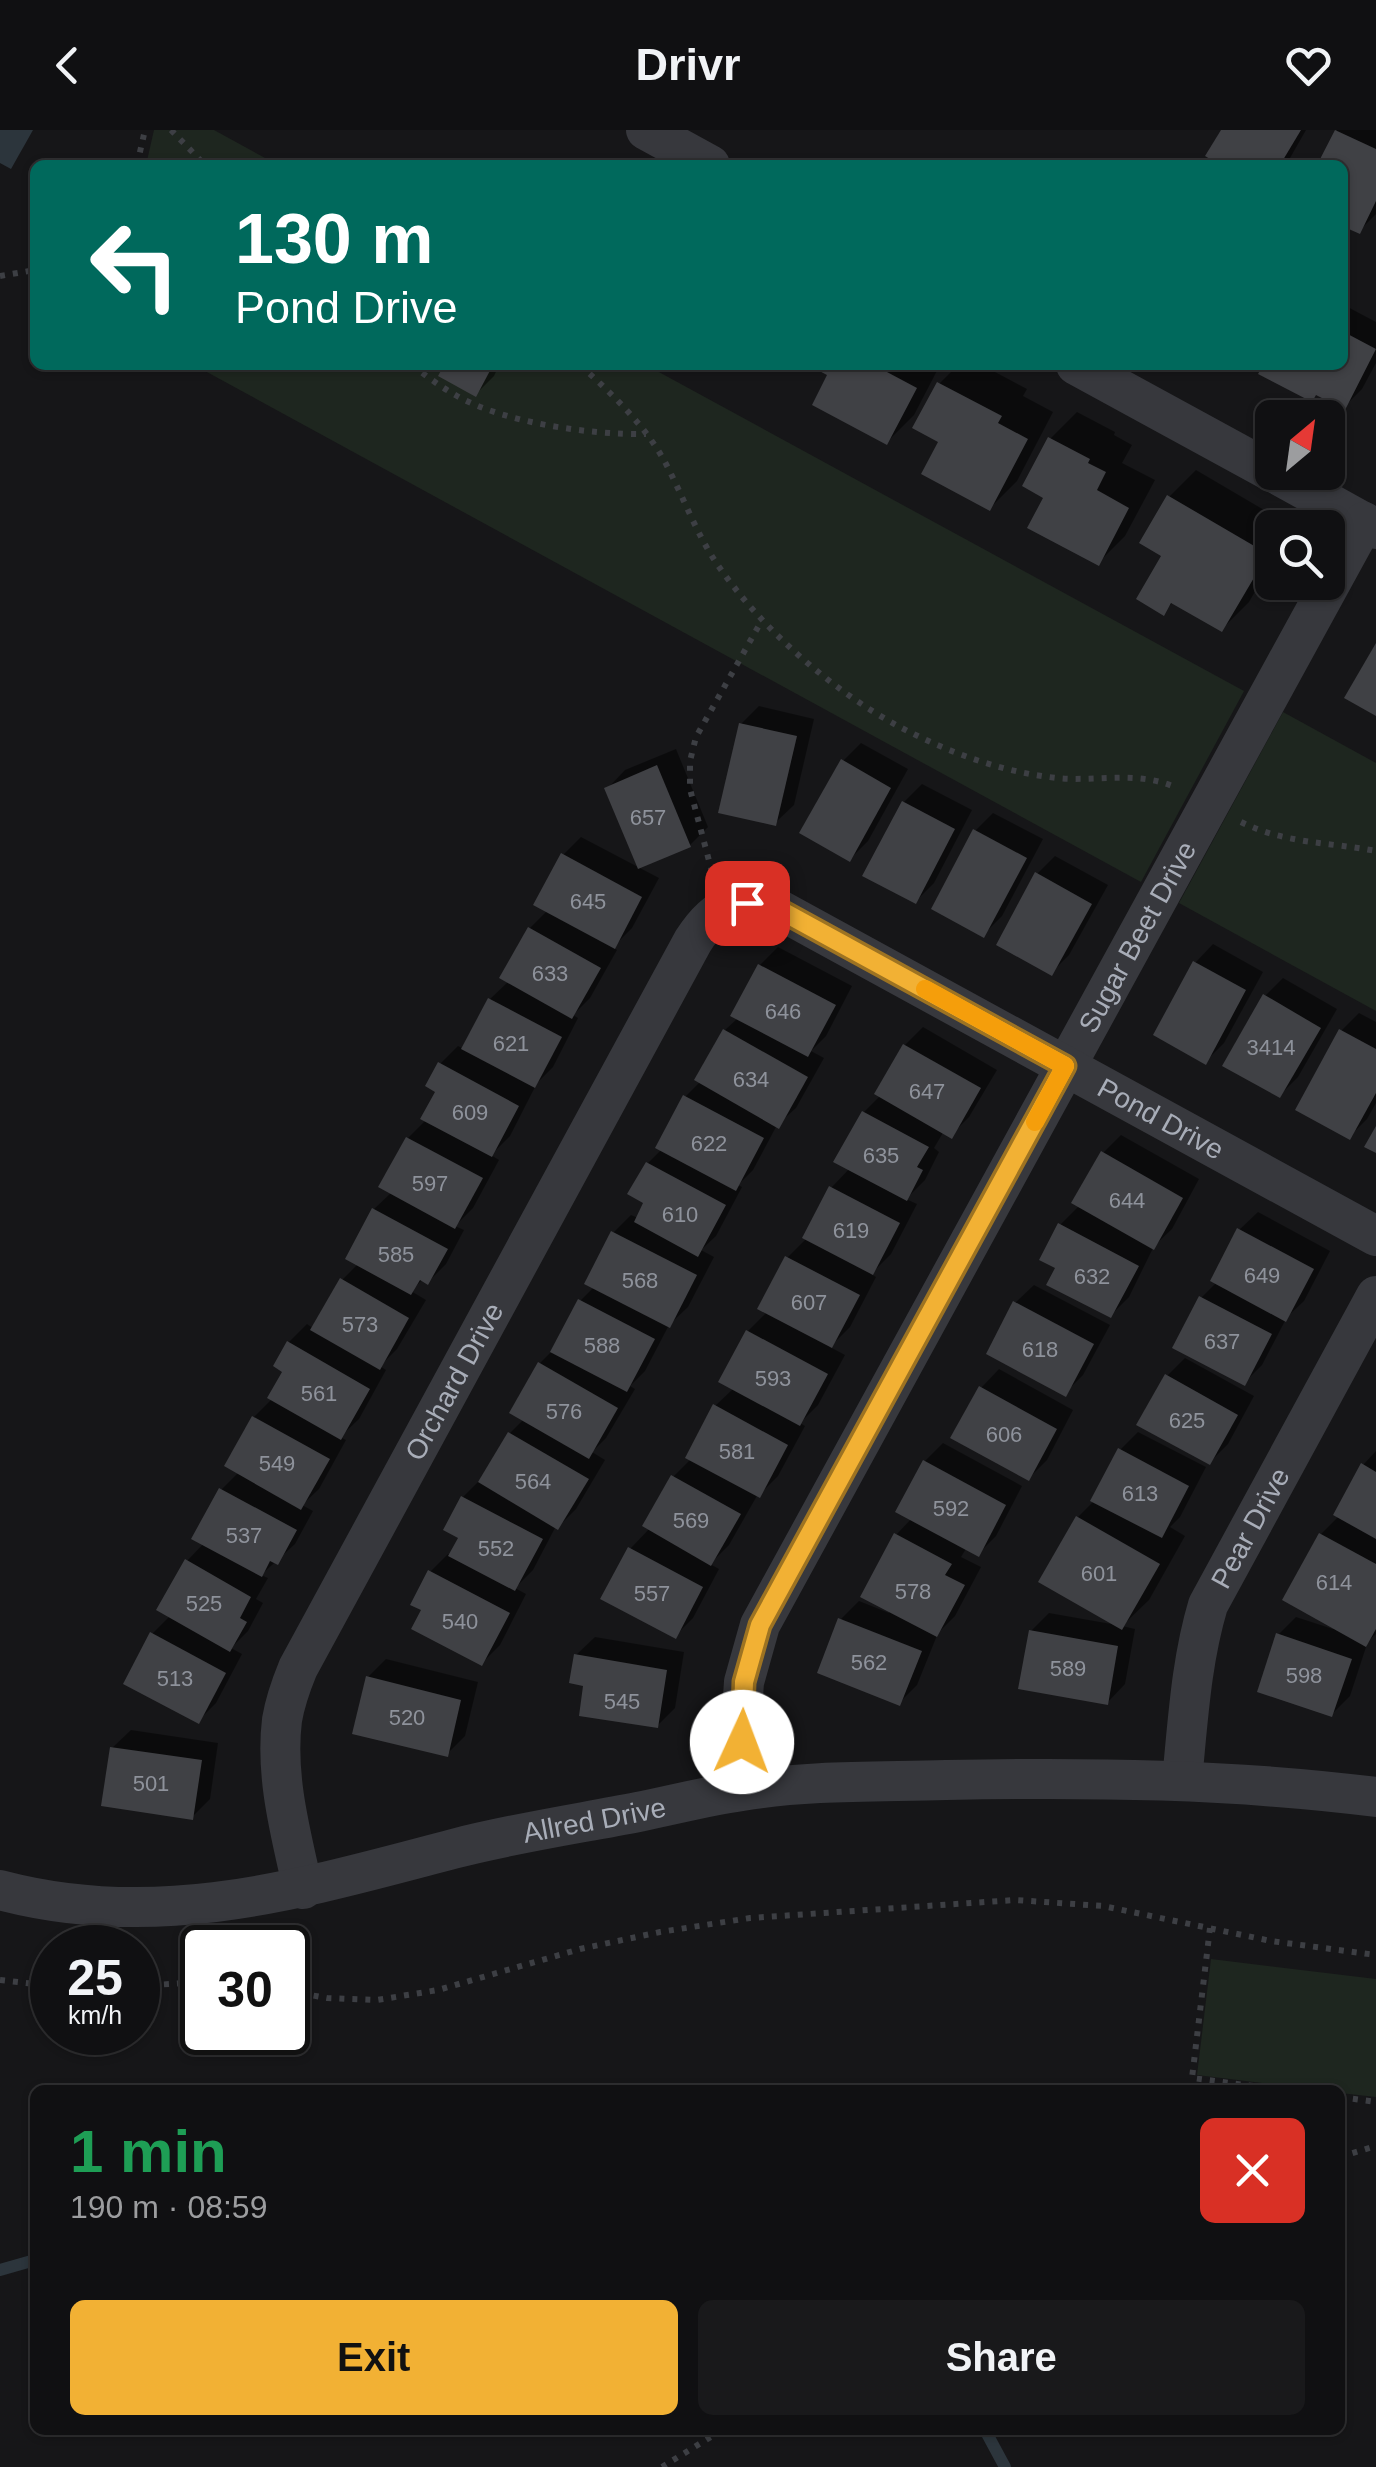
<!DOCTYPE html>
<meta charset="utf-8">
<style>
:root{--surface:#101012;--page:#19191b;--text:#f1f3f6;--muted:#9c9d9f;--line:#303032;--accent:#f2b134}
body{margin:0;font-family:Helvetica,sans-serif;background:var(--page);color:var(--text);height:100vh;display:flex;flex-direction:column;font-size:38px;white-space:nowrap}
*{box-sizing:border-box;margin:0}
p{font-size:32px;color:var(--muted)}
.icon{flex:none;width:55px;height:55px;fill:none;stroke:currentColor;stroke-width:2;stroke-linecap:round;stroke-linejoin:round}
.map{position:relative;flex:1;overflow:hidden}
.sheet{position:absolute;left:30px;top:1955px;width:1315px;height:350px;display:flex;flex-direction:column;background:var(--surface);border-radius:15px;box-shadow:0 2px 8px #0004,0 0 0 2px var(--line)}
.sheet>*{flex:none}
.guide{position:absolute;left:30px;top:30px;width:1318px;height:210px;border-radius:15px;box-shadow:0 2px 8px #0004,0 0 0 2px var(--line);background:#00695c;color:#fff;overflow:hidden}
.needle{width:65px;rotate:29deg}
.buttons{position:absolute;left:1255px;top:270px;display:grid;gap:20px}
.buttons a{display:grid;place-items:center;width:90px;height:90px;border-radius:15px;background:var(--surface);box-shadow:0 2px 8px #0004,0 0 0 2px var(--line);font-size:50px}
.speed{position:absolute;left:30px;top:1795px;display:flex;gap:20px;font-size:50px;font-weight:700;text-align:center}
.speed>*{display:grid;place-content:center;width:130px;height:130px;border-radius:50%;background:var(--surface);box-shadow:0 2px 8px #0004,0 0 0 2px var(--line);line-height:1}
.speed small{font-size:25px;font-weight:400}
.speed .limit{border:5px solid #111;border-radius:15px;background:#fff;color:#111}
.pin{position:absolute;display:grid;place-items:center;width:85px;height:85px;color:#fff;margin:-42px;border-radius:20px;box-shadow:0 5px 15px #0006}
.me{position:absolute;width:110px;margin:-55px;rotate:2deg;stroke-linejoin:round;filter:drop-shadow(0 0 8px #0008)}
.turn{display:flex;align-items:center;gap:35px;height:210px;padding:0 40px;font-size:45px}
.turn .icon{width:130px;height:130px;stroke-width:2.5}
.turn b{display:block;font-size:70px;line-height:85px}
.round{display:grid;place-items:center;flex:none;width:105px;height:105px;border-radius:15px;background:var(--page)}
.overview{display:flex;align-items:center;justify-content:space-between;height:170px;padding:0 40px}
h1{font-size:60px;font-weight:700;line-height:75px;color:#1e9e55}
.action{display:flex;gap:20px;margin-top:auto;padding:20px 40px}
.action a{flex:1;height:115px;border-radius:15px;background:var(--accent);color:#111;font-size:40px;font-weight:700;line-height:115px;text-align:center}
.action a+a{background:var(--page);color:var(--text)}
header{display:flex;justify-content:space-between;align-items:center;height:130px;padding:0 40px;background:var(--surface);font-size:45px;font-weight:700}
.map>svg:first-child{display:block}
</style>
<header><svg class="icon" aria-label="back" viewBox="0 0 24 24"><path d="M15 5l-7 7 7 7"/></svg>Drivr<svg class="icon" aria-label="heart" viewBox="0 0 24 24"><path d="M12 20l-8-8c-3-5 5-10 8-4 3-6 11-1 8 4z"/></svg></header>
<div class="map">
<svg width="1376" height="2337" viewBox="0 0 1376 2337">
<rect width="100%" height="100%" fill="#161618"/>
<g fill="#1e261f">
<path d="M154 0H214L278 35H146Z"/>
<path d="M194 235H646L1244 561 1141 752Z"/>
<path d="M1283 582 1376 633V881L1179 773Z"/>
<path d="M1211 1829 1376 1849V1967L1340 1963V1960H1318L1197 1945Z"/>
</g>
<path fill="#2c353c" d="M0 0H33L11 39 0 33Z"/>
<g fill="#0007">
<path d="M1224 0H1306L1286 35H1225Z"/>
<path d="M1337 0H1376V84L1359 101 1342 35H1320Z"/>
<path d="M1342 174 1376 192V233L1362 259 1344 277 1265 235H1342Z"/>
<path d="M447 235H499L494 246 476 264Z"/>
<path d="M814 235H940L914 285 887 312 831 244Z"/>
<path d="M958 235H982L1027 259 1023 266 1053 282 1017 351 990 378 941 311 939 254Z"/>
<path d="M1077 282 1115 302 1114 305 1132 315 1122 333 1155 350 1125 406 1098 433 1050 309Z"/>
<path d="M1196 340 1293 397 1272 398V432L1249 472 1222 499 1174 471 1163 483 1164 425 1169 367Z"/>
<path d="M759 576 814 589 794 675 775 693 741 594Z"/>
<path d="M861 613 908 639 868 711 850 729 843 631Z"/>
<path d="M676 619 708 697 690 715 607 659 625 640Z"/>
<path d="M922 654 972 680 934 753 916 771 904 672Z"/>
<path d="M993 683 1043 709 1002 786 984 804 975 701Z"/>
<path d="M581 707 659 748 632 798 613 817 617 820 590 868 573 885 578 888 553 937 534 956 535 957 510 1006 491 1025 499 1030 473 1078 455 1096 464 1100 446 1134 428 1152 423 1149 411 1161 426 1170 397 1219 380 1236 386 1240 359 1289 340 1307 346 1310 319 1359 302 1375 313 1381 295 1414 261 1445 268 1448 256 1469 263 1473 248 1501 231 1518 242 1524 216 1573 198 1591 152 1504 171 1485 187 1431 204 1413 221 1360 239 1342 254 1287 273 1268 286 1241 289 1212 307 1194 314 1199 342 1150 358 1134 374 1079 392 1062 408 1008 427 989 438 961 440 934 458 916 464 919 490 869 509 851 502 847 530 798 548 780 563 725Z"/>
<path d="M1055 726 1108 755 1069 825 1051 843 1037 744Z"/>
<path d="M1213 814 1263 842 1224 913 1206 931 1195 833Z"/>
<path d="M778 817 852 856 826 906 811 921 824 928 796 978 777 995 753 1040 738 1055 742 1057 716 1106 701 1120 714 1127 688 1177 669 1195 645 1241 630 1256 635 1259 606 1308 592 1322 605 1330 576 1379 558 1397 556 1396 533 1440 515 1458 526 1464 500 1515 482 1533 424 1479 430 1442 448 1424 452 1425 461 1407 463 1367 481 1349 510 1303 524 1289 512 1282 540 1233 554 1219 580 1171 594 1157 613 1103 631 1085 638 1088 647 1072 648 1033 662 1019 685 967 701 951 698 949 725 900 738 888 760 835Z"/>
<path d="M1283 848 1337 879 1298 947 1280 965 1265 866Z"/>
<path d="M1359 883 1376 892V973L1367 989 1349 1007 1341 901Z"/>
<path d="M923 897 997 940 969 987 951 1005 944 1001 934 1018 939 1022 925 1050 906 1069 917 1074 891 1124 871 1144 876 1147 850 1197 830 1217 845 1225 818 1275 800 1293 805 1296 778 1346 760 1364H758L729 1415 710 1434 719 1439 693 1488 675 1506 630 1419 650 1398 673 1347 692 1328 715 1276 734 1258 748 1201 768 1181 787 1128 807 1108 831 1058 850 1038 864 982 881 965 905 915Z"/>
<path d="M1121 1005 1199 1049 1172 1099 1154 1116 1129 1167 1111 1185 1058 1137 1060 1095 1080 1075 1103 1023Z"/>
<path d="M1258 1082 1330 1121 1304 1171 1287 1187 1262 1235 1244 1253 1201 1168 1217 1152 1239 1100Z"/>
<path d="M1034 1155 1110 1195 1083 1245 1065 1263 1015 1173Z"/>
<path d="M1185 1228 1254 1266 1228 1314 1210 1332 1167 1246Z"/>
<path d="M999 1239 1073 1280 1047 1330 1029 1348 981 1258Z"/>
<path d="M1138 1302 1206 1337 1180 1387 1170 1397 1185 1406 1149 1470 1122 1496 1135 1499 1125 1554 1107 1573 1031 1501 1049 1483 1117 1495 1041 1451 1078 1387 1095 1370 1120 1320Z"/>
<path d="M943 1313 1022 1356 996 1406 978 1424 967 1417 961 1427 981 1437 955 1486 938 1503 917 1555 899 1573 841 1489 859 1471 889 1483 896 1405 912 1388 925 1331Z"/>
<path d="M1376 1321V1504L1368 1511 1350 1566 1332 1584 1278 1505 1296 1487 1333 1499 1334 1496 1285 1469 1321 1404 1339 1386 1363 1335Z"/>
<path d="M595 1507 684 1522 675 1578 657 1596 586 1554 576 1525Z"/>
<path d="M386 1529 478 1552 465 1606 447 1624 368 1547Z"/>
<path d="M131 1600 218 1613 210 1669 192 1687 112 1618Z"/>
</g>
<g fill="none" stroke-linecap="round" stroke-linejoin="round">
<g stroke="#2c353c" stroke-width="12">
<path d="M0 2140 35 2130"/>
<path d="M985 2300 1005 2337"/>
</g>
</g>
<g fill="#404145">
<path d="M1221 0H1301L1280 35H1220L1205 26Z"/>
<path d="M1335 0 1376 19V71L1360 104 1342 96V35H1317Z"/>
<path d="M1342 201 1376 219 1345 280 1316 265 1312 272 1258 244 1263 235H1342Z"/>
<path d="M444 235H493L476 267 438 246Z"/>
<path d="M808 235H890L887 242 917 258 887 315 812 275 827 245Z"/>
<path d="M937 252 1002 286 998 293 1028 309 990 381 921 344 938 312 912 298Z"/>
<path d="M1048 307 1090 329 1088 333 1106 342 1097 360 1129 378 1099 436 1027 398 1043 368 1022 356Z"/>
<path d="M1167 365 1268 424 1222 502 1171 473 1164 486 1136 469 1161 426 1139 413Z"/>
<path d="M1376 513V586L1344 568Z"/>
<path d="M739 593 797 606 776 696 718 683Z"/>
<path d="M841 629 891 658 850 732 799 703Z"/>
<path d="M657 635 691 717 638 739 604 658Z"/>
<path d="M902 671 955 699 916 774 862 746Z"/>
<path d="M973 699 1027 728 984 808 931 779Z"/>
<path d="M561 723 642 767 615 819 533 775Z"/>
<path d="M1035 742 1092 774 1052 846 996 815Z"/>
<path d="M528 797 601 838 572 889 499 848Z"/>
<path d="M1193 831 1246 860 1206 935 1153 905Z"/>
<path d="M758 834 836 875 808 927 730 886Z"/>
<path d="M1263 864 1321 898 1280 968 1222 936Z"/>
<path d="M488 868 562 907 535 958 461 919Z"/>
<path d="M723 899 808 947 779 999 694 950Z"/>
<path d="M1339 899 1376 919V963L1350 1010 1295 980Z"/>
<path d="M903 914 981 958 952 1009 874 964Z"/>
<path d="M438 932 519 976 492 1027 420 989 435 962 425 956Z"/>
<path d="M683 965 764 1008 736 1061 655 1018Z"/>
<path d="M862 981 929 1017 917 1037 923 1040 907 1071 833 1032Z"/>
<path d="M1376 996V1023L1364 1017Z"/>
<path d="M406 1007 483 1048 455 1099 378 1057Z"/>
<path d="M1101 1021 1183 1068 1154 1120 1071 1073Z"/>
<path d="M646 1032 726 1075 698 1127 634 1092 643 1073 627 1064Z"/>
<path d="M829 1056 900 1093 873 1145 802 1108Z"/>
<path d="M372 1078 448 1119 428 1155 420 1150 411 1165 345 1129Z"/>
<path d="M1058 1093 1139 1136 1111 1188 1046 1155 1055 1138 1039 1130Z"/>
<path d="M1237 1098 1314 1139 1286 1192 1210 1151Z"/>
<path d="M611 1101 697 1145 670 1198 584 1154Z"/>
<path d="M785 1126 860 1165 832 1218 757 1179Z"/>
<path d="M340 1148 409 1188 380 1240 310 1200Z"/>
<path d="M1199 1166 1272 1204 1245 1256 1172 1218Z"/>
<path d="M578 1169 655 1209 627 1262 550 1222Z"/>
<path d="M1013 1171 1094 1214 1066 1267 986 1224Z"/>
<path d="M746 1200 828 1244 800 1296 718 1252Z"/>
<path d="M287 1211 370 1259 341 1310 267 1268 282 1242 273 1236Z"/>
<path d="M538 1232 618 1278 589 1329 509 1283Z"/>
<path d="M1165 1244 1238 1285 1210 1335 1136 1295Z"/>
<path d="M979 1256 1057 1299 1029 1351 950 1308Z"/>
<path d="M713 1274 788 1315 760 1368 685 1328Z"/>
<path d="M252 1286 330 1329 301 1380 224 1336Z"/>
<path d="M508 1302 589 1349 558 1400 478 1352Z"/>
<path d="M1118 1318 1189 1356 1162 1408 1090 1371Z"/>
<path d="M923 1330 1006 1375 979 1427 895 1382Z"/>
<path d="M1361 1333 1376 1342V1409L1333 1385Z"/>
<path d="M671 1345 741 1384 711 1436 642 1396Z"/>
<path d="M219 1358 297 1400 278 1435 270 1431 262 1447 191 1409Z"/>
<path d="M461 1366 543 1409 515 1461 448 1426 458 1408 443 1400Z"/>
<path d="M1076 1386 1160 1434 1122 1500 1038 1452Z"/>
<path d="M894 1403 952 1434 945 1445 965 1455 937 1507 860 1467Z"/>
<path d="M1319 1403 1376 1434V1499L1366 1517 1282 1470Z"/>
<path d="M628 1417 703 1457 676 1509 600 1469Z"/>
<path d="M185 1429 251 1467 240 1488 247 1492 230 1522 156 1480Z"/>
<path d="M428 1440 510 1483 482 1536 411 1499 421 1480 410 1475Z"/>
<path d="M838 1488 922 1521 900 1576 817 1543Z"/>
<path d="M1029 1500 1118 1516 1108 1575 1018 1559Z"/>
<path d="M150 1502 226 1543 199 1594 123 1554Z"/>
<path d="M1276 1503 1352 1529 1332 1587 1257 1562Z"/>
<path d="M574 1524 667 1540 658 1598 579 1586 583 1556 569 1553Z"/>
<path d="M366 1546 461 1570 448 1627 352 1604Z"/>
<path d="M110 1617 202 1630 193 1690 101 1676Z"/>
</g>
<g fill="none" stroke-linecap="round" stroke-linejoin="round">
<g stroke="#3d3f44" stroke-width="6" stroke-dasharray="5 8" stroke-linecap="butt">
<path d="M171 0 205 35"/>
<path d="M137 35 145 0"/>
<path d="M0 146 35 140"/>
<path d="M412 235C426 246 441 257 457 266 505 293 591 305 646 304"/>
<path d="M580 235C612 264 644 294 665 332 683 366 696 403 717 434 760 497 831 560 898 596 947 622 1001 642 1057 648 1098 652 1138 640 1177 658"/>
<path d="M1241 692C1286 714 1328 712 1376 721"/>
<path d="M712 742 690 659V631L696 607 762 490"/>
<path d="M1210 1798 1192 1948 1283 1960"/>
<path d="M0 1850 52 1856"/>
<path d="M138 1856 202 1852"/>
<path d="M288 1861 327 1868 377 1870 438 1860 580 1819 660 1802 750 1788 1015 1770 1103 1776 1271 1811 1376 1825"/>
<path d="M1340 1967 1376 1972"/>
<path d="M1340 2027 1376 2016"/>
<path d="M662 2337 722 2300"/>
</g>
<g stroke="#37383d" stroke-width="40">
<path d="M646 0 710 35"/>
<path d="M1076 235 1272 342"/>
<path d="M1273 342 1376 399"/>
<path id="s1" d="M1182 1650C1188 1591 1191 1532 1208 1475L1376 1166"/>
<path id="s2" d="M743 1660 742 1581 744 1552 760 1495 1364 392"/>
<path id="s3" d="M303 1759C291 1704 275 1647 282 1590 285 1572 291 1555 298 1538L693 811C716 775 739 765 780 780L1376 1106"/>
<path id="s4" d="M0 1760C159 1802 300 1759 453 1719 514 1703 576 1694 638 1682 673 1675 707 1666 742 1661 809 1650 878 1652 946 1650 1090 1647 1233 1649 1376 1667"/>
</g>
</g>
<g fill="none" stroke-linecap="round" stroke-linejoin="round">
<g stroke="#9d7322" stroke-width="25">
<path id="route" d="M742 1612 744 1552 760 1495 1065 936 780 780 764 774 747 773"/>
</g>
<use href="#route" stroke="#f2b134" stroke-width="18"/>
<path stroke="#f59e0b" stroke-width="18" d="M925 859 1065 936 1035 992"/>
</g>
<g text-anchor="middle" stroke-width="10" stroke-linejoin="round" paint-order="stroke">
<g font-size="22" fill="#8e929b">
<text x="648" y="695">657</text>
<text x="588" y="779">645</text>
<text x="550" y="851">633</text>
<text x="783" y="889">646</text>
<text x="511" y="921">621</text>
<text x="1271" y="925">3414</text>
<text x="751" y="957">634</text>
<text x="927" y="969">647</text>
<text x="470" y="990">609</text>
<text x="709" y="1021">622</text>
<text x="881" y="1033">635</text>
<text x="430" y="1061">597</text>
<text x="1127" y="1078">644</text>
<text x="680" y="1092">610</text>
<text x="851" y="1108">619</text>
<text x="396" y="1132">585</text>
<text x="1262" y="1153">649</text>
<text x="1092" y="1154">632</text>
<text x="640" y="1158">568</text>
<text x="809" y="1180">607</text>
<text x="360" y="1202">573</text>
<text x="1222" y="1219">637</text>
<text x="602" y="1223">588</text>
<text x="1040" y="1227">618</text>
<text x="773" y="1256">593</text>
<text x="319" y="1271">561</text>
<text x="564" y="1289">576</text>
<text x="1187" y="1298">625</text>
<text x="1004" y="1312">606</text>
<text x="737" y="1329">581</text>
<text x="277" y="1341">549</text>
<text x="533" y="1359">564</text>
<text x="1140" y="1371">613</text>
<text x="951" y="1386">592</text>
<text x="691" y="1398">569</text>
<text x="244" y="1413">537</text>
<text x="496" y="1426">552</text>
<text x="1099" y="1451">601</text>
<text x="1334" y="1460">614</text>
<text x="913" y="1469">578</text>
<text x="652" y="1471">557</text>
<text x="204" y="1481">525</text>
<text x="460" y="1499">540</text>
<text x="869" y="1540">562</text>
<text x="1068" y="1546">589</text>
<text x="1304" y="1553">598</text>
<text x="175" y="1556">513</text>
<text x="622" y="1579">545</text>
<text x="407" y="1595">520</text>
<text x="151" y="1661">501</text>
</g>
<g font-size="28" fill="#a8adb8" stroke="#111113">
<text dy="10" stroke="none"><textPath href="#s2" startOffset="952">Sugar Beet Drive</textPath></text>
<text dy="10" stroke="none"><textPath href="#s3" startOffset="1590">Pond Drive</textPath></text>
<text dy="10" stroke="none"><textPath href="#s3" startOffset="552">Orchard Drive</textPath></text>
<text dy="10" stroke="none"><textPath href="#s1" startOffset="265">Pear Drive</textPath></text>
<text dy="10" stroke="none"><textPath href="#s4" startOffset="605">Allred Drive</textPath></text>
</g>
</g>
</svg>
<div class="buttons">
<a><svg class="needle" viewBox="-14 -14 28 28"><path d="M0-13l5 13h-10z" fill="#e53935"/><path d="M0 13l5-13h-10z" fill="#9c9d9f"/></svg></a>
<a><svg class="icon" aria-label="search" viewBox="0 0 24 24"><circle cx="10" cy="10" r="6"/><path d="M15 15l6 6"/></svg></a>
</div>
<div class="speed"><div>25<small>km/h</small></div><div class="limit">30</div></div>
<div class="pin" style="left:747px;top:773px;background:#d93025"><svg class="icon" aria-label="arrive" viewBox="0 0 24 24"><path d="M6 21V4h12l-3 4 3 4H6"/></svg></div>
<svg class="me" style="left:742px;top:1612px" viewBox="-20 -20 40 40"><circle r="19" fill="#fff"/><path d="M0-13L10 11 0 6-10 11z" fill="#f2b134"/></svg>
<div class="guide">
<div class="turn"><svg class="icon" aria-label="left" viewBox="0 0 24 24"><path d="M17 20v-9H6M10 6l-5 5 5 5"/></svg><div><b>130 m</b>Pond Drive</div></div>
</div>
<section class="sheet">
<div class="overview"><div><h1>1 min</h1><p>190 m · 08:59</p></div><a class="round" style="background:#d93025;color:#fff"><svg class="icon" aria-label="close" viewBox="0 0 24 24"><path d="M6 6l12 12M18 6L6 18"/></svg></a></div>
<div class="action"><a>Exit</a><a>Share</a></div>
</section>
</div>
